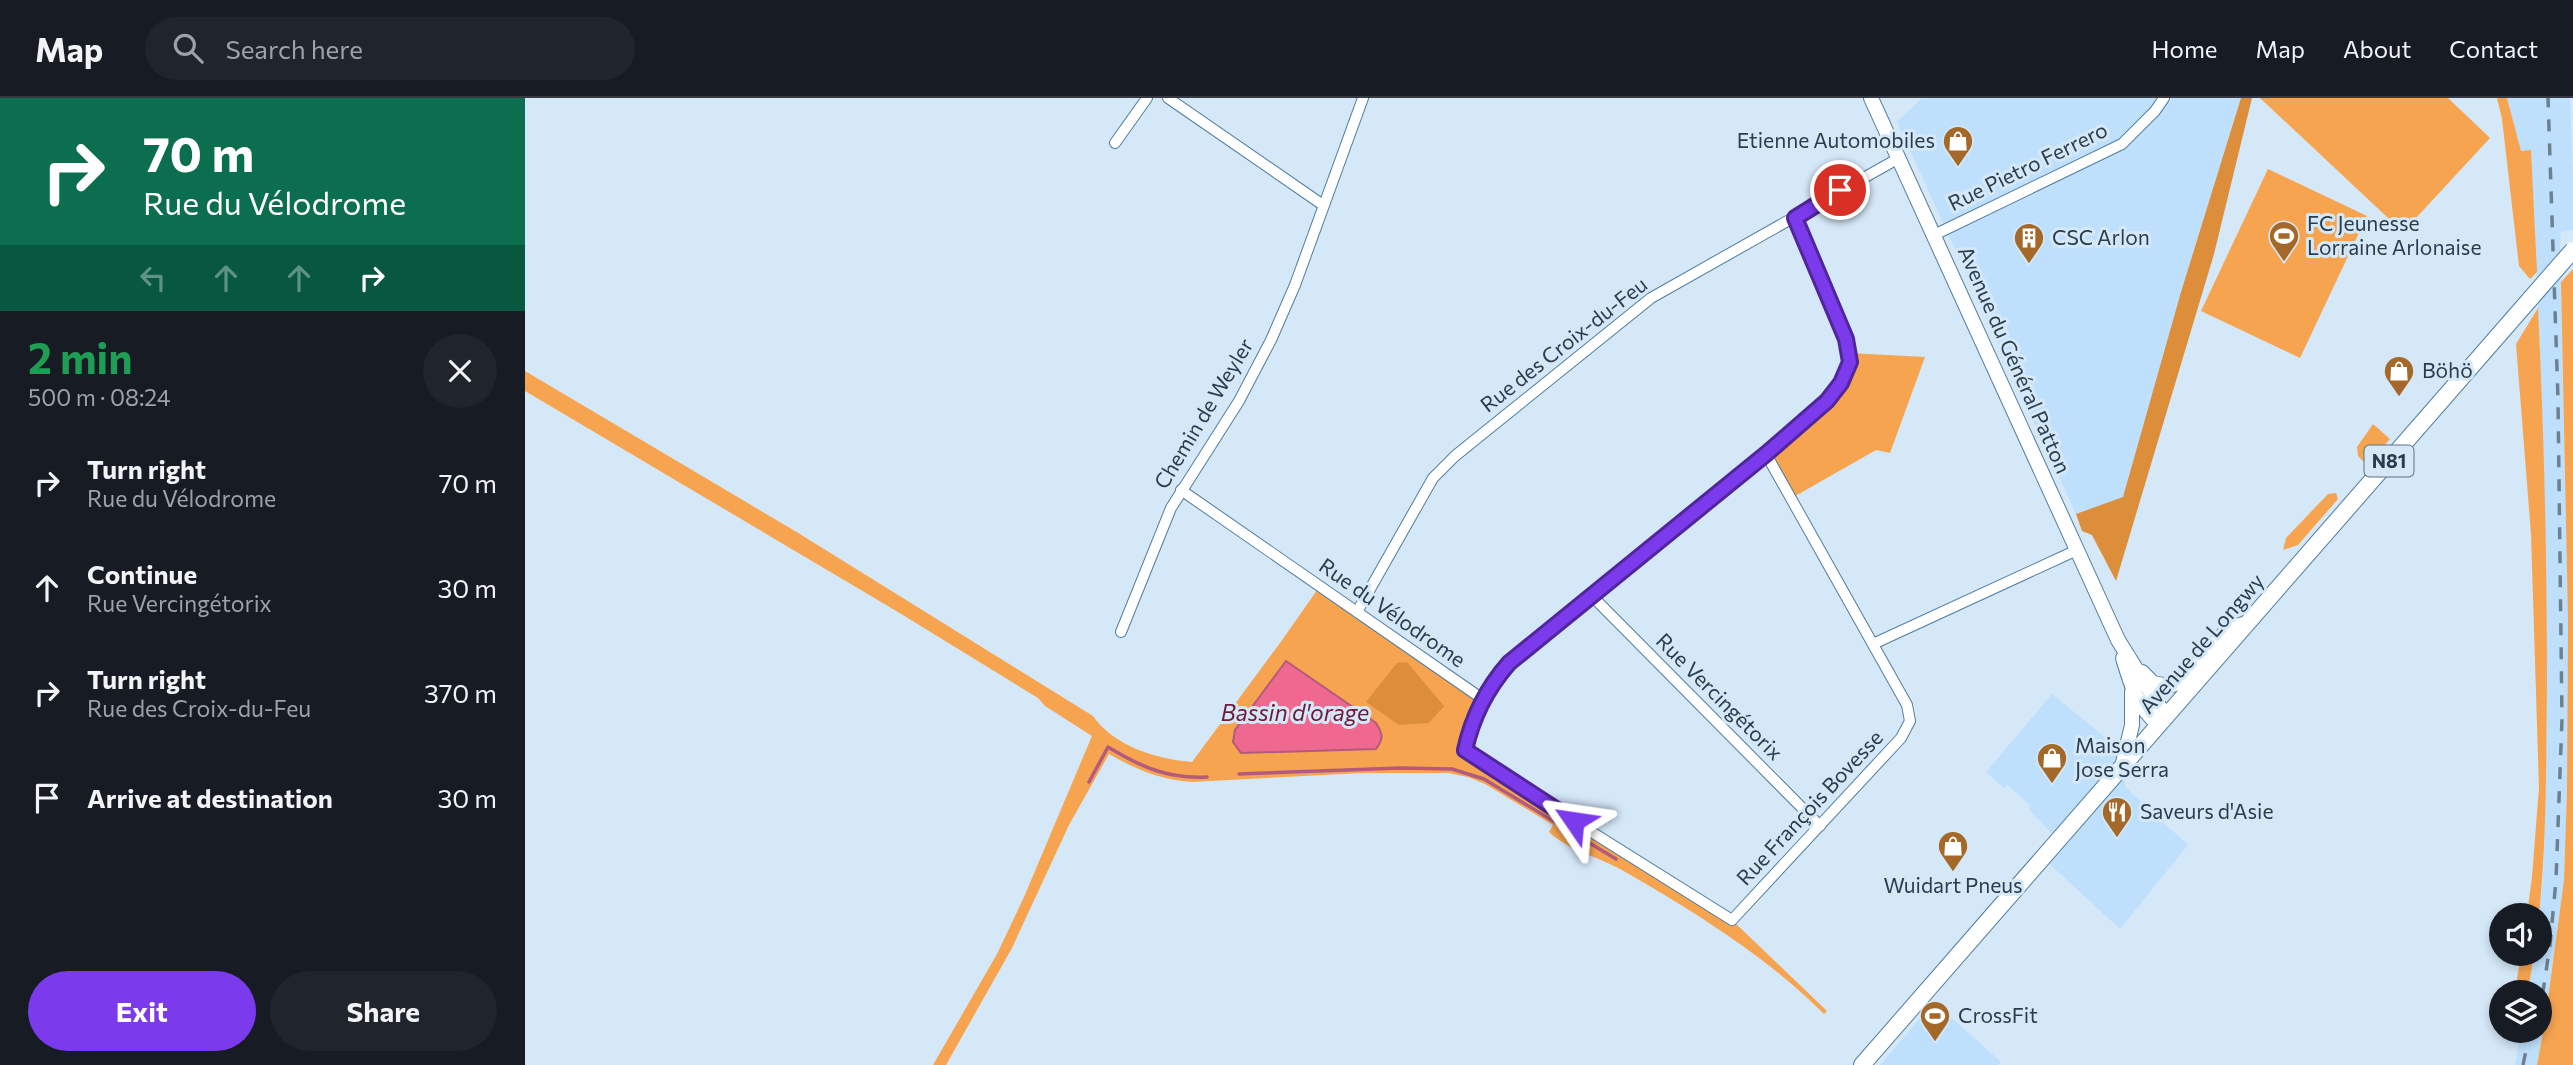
<!DOCTYPE html>
<meta charset="utf-8">
<style>
:root{--surface:#171b24;--page:#20242c;--text:#f1f3f6;--muted:#9ea1a6;--line:#363941;--accent:#7c3aed}
body{margin:0;font-family:Commissioner,sans-serif;background:var(--page);color:var(--text);height:100vh;display:flex;flex-direction:column;font-size:26px;white-space:nowrap}
*{box-sizing:border-box;margin:0}
p{font-size:23px;color:var(--muted)}
.icon{flex:none;width:38px;height:38px;fill:none;stroke:currentColor;stroke-width:2;stroke-linecap:round;stroke-linejoin:round}
.map{position:relative;flex:1;overflow:hidden}
.side{display:flex;flex-direction:column;background:var(--surface);width:525px}
.side>*{flex:none}
.banner{background:#0b6e4f;color:#fff;overflow:hidden}
.fabs{position:absolute;left:1964px;top:805px;display:grid;gap:14px}
.fabs a{display:grid;place-items:center;width:63px;height:63px;border-radius:50%;background:var(--surface);box-shadow:0 4px 10px #0003;font-size:35px}
.pin{position:absolute;display:grid;place-items:center;width:60px;height:60px;color:#fff;margin:-30px;border:4px solid #fff;border-radius:50%;box-shadow:0 2px 7px #0007}
.me{position:absolute;width:77px;margin:-38px;rotate:302deg;stroke-linejoin:round;filter:drop-shadow(0 0 5px #0008)}
.turn{display:flex;align-items:center;gap:24px;height:147px;padding:0 28px;font-size:32px}
.turn .icon{width:91px;height:91px;stroke-width:2.5}
.turn b{display:block;font-size:49px;line-height:60px}
.lanes{display:flex;align-items:center;height:66px;padding:0 28px;background:#0003;justify-content:center;gap:35px;direction:ltr}
.lanes .off{opacity:.35}
.round{display:grid;place-items:center;flex:none;width:74px;height:74px;border-radius:37px;background:var(--page)}
.headline{display:flex;align-items:center;justify-content:space-between;height:119px;padding:0 28px}
h1{font-size:42px;font-weight:700;line-height:52px;color:#1e9e55}
.primary-button{display:flex;gap:14px;margin-top:auto;padding:14px 28px}
.primary-button a{flex:1;height:80px;border-radius:42px;background:var(--accent);color:#fff;font-size:28px;font-weight:700;line-height:80px;text-align:center}
.primary-button a+a{background:var(--page);color:var(--text)}
ul{padding:0;list-style:none}
li{display:flex;align-items:center;gap:21px;height:105px;padding:0 28px}
li div{flex:1}
li b{display:block;font-size:26px}
li em{font-style:normal}
header{display:flex;align-items:center;gap:42px;box-sizing:border-box;height:98px;padding:0 35px;background:var(--surface);border-bottom:2px solid var(--line)}
header strong{font-size:33px}
nav{display:flex;gap:38px;margin-inline-start:auto;font-size:24px}
.search{width:490px;height:63px;background:var(--page);display:flex;align-items:center;gap:18px;box-sizing:border-box;padding:0 24px;border-radius:38px;color:var(--muted);font-size:26px}
main{display:flex;flex:1;min-height:0}
.map>svg:first-child{display:block}
</style>
<header>
<strong>Map</strong>
<div class="search"><svg class="icon" aria-label="search" viewBox="0 0 24 24"><circle cx="10" cy="10" r="6"/><path d="M15 15l6 6"/></svg>Search here</div>
<nav><a>Home</a><a>Map</a><a>About</a><a>Contact</a></nav>
</header>
<main>
<section class="side">
<div class="banner">
<div class="turn"><svg class="icon" aria-label="right" viewBox="0 0 24 24"><path d="M7 20v-9h11M14 6l5 5-5 5"/></svg><div><b>70 m</b>Rue du Vélodrome</div></div>
<div class="lanes"><svg class="icon off" aria-label="left" viewBox="0 0 24 24"><path d="M17 20v-9H6M10 6l-5 5 5 5"/></svg><svg class="icon off" aria-label="ahead" viewBox="0 0 24 24"><path d="M12 20V5M6 11l6-6 6 6"/></svg><svg class="icon off" aria-label="ahead" viewBox="0 0 24 24"><path d="M12 20V5M6 11l6-6 6 6"/></svg><svg class="icon" aria-label="right" viewBox="0 0 24 24"><path d="M7 20v-9h11M14 6l5 5-5 5"/></svg></div>
</div>
<div class="headline"><div><h1>2 min</h1><p>500 m · 08:24</p></div><a class="round"><svg class="icon" aria-label="close" viewBox="0 0 24 24"><path d="M6 6l12 12M18 6L6 18"/></svg></a></div>
<ul>
<li><svg class="icon" aria-label="right" viewBox="0 0 24 24"><path d="M7 20v-9h11M14 6l5 5-5 5"/></svg><div><b>Turn right</b><p>Rue du Vélodrome</p></div><em>70 m</em></li>
<li><svg class="icon" aria-label="ahead" viewBox="0 0 24 24"><path d="M12 20V5M6 11l6-6 6 6"/></svg><div><b>Continue</b><p>Rue Vercingétorix</p></div><em>30 m</em></li>
<li><svg class="icon" aria-label="right" viewBox="0 0 24 24"><path d="M7 20v-9h11M14 6l5 5-5 5"/></svg><div><b>Turn right</b><p>Rue des Croix-du-Feu</p></div><em>370 m</em></li>
<li><svg class="icon" aria-label="arrive" viewBox="0 0 24 24"><path d="M6 21V4h12l-3 4 3 4H6"/></svg><div><b>Arrive at destination</b></div><em>30 m</em></li>
</ul>
<div class="primary-button"><a>Exit</a><a>Share</a></div>
</section>
<div class="map">
<svg width="2048" height="967" viewBox="0 0 2048 967">
<rect width="100%" height="100%" fill="#d5e8f8"/>
<g fill="#bfe0fc">
<path d="M1397 0H1716L1656 194 1598 400 1551 416 1372 24Z"/>
<path d="M1982 0H2045L2048 77V132L2036 134 2035 148 2043 524 2042 691 2039 782 2020 923 2012 967H1990L1996 933H2014V894H2003L2009 856H2014V817L2018 781 2021 688 2022 524 2017 301 2006 53H1996Z"/>
<path d="M1527 596 1592 649 1601 690 1663 747 1595 831 1518 760 1533 742 1504 711 1506 708 1482 687 1479 690 1461 674Z"/>
<path d="M1409 904 1476 964 1473 967H1355Z"/>
</g>
<g fill="#f6a450">
<path d="M1735 0H1923L1965 40 1878 134Z"/>
<path d="M1972 0H1982L1996 53 2006 52 2012 174 2005 181 1994 168 1977 21Z"/>
<path d="M1743 71 1842 118 1775 260 1676 213Z"/>
<path d="M2048 171V967H2012L2020 923 2039 782 2042 691 2043 524 2036 184Z"/>
<path d="M2013 210C2019 334 2022 459 2022 583 2021 661 2022 739 2014 817H2002L2007 779 2014 690 2006 436 1991 246Z"/>
<path d="M1324 255 1400 259 1365 355 1351 352 1265 401 1241 356 1316 285Z"/>
<path d="M0 273 270 433 568 618C589 648 631 661 667 664L755 545 795 488 959 602 940 652 1207 822 1302 913 1299 916C1243 859 1165 811 1095 771 1072 758 1044 753 1024 734L1028 727 960 686 943 679 923 675H837L667 684C636 682 610 671 584 656L544 727 487 850 421 967H408L472 856 499 799 567 638 520 608 513 600 373 514 0 293Z"/>
<path d="M1848 326 1865 341 1842 367 1833 358 1832 349Z"/>
<path d="M1811 395 1813 401 1773 447 1758 452 1761 440 1803 396Z"/>
<path d="M1996 856H2009L2003 894H1990Z"/>
</g>
<g fill="#dc8e3a">
<path d="M1716 0H1727L1689 156 1591 483 1567 437 1557 433 1551 416 1598 399 1656 194Z"/>
<path d="M882 564 919 608 904 625 874 627 841 604 872 565Z"/>
</g>
<path fill="#ee6890" stroke="#b35b7c" stroke-width="2" d="M761 563 851 625C858 636 859 640 851 651L716 655 708 644 710 632Z"/>
<g fill="none" stroke-linecap="round" stroke-linejoin="round">
<g stroke="#b35b7c" stroke-width="3.5">
<path d="M714 676 875 670 927 671 959 681 1091 761"/>
<path d="M564 684 583 649C616 669 643 681 682 679"/>
</g>
<g stroke="#507da1" stroke-width="12">
<g id="minor">
<path d="M643 0 798 107"/>
<path d="M590 45 622 0"/>
<path d="M1409 137 1597 46 1630 13 1639 0"/>
<path d="M656 392 959 602 944 634 940 652 958 666 1207 822 1376 640 1385 623 1382 607 1241 356"/>
<path d="M1067 498 1295 728"/>
<path d="M832 514 908 380 930 358 1126 200 1374 60"/>
<path d="M596 534 646 410 714 303 746 242 770 187 838 0"/>
<path d="M1348 546 1552 452"/>
<path d="M959 602 973 577 984 565 1241 356 1302 303 1316 285 1325 264 1321 241 1270 120"/>
</g>
</g>
<g stroke="#507da1" stroke-width="16">
<g id="secondary">
<path d="M1346 0 1593 542 1641 619"/>
<path d="M1598 560C1606 587 1612 609 1634 627"/>
<path d="M1617 574 1628 585 1644 588 1656 584 1704 530 1722 525"/>
<path d="M1597 669 1607 627V594"/>
</g>
</g>
<g stroke="#507da1" stroke-width="18">
<path id="primary" d="M1337 967 2006 200"/>
</g>
<use href="#minor" stroke="#fff" stroke-width="10"/>
<use href="#secondary" stroke="#fff" stroke-width="14"/>
<use href="#primary" stroke="#fff" stroke-width="16"/>
<g stroke="#6d8090" stroke-width="3.5" stroke-dasharray="12 12" stroke-linecap="butt">
<path d="M2014 920 2025 847 2031 782 2037 621 2033 301 2023 0"/>
<path d="M1998 967 2005 933"/>
</g>
<g stroke="#507da1" stroke-width="18" stroke-linecap="butt">
<path id="primary-bridge" d="M2006 200 2048 152"/>
</g>
<use href="#primary-bridge" stroke="#fff" stroke-width="16"/>
</g>
<g fill="none" stroke-linecap="round" stroke-linejoin="round">
<g stroke="#51269a" stroke-width="18">
<path id="route" d="M1049 723 940 652C947 620 963 589 984 565L1241 356 1302 303 1316 285 1325 264 1321 241 1270 120 1315 92"/>
</g>
<use href="#route" stroke="#7c3aed" stroke-width="12"/>
</g>
<defs>
<g id="shop-pin" transform="scale(1.575)"><path d="M0 17L-7.5 6A9.5 9.5 0 1 1 7.5 6Z" fill="#a46929" stroke="#d5e8f8"/><path d="M-5-2.5h2.3a2.7 3.5 0 0 1 5.4 0H5L5.5 6h-11ZM-1.5-2.5h3a1.5 2.3 0 0 0-3 0Z" fill="#fff"/></g>
<g id="stadium-pin" transform="scale(1.575)"><path d="M0 17L-7.5 6A9.5 9.5 0 1 1 7.5 6Z" fill="#a46929" stroke="#d5e8f8"/><path d="M0-5a6.5 5 0 1 0 0 10a6.5 5 0 1 0 0-10ZM-3.5-1.8h7v3.6h-7Z" fill="#fff"/></g>
<g id="building-pin" transform="scale(1.575)"><path d="M0 17L-7.5 6A9.5 9.5 0 1 1 7.5 6Z" fill="#a46929" stroke="#d5e8f8"/><path d="M-4-6H4V6H1V3H-1V6H-4ZM-2.5-4.3h1.7v1.8h-1.7ZM.8-4.3h1.7v1.8H.8ZM-2.5-1h1.7V.8h-1.7ZM.8-1h1.7V.8H.8Z" fill="#fff"/></g>
<g id="restaurant-pin" transform="scale(1.575)"><path d="M0 17L-7.5 6A9.5 9.5 0 1 1 7.5 6Z" fill="#a46929" stroke="#d5e8f8"/><path d="M-5-6h1v4h1v-4h1v4h1v-4h1v5L-1.5 .5V6h-2V.5L-5-1ZM5-6V6H3V1.5H1.5Q1.5-4 5-6Z" fill="#fff"/></g>
</defs>
<g fill-rule="evenodd">
<use href="#shop-pin" x="1433" y="43"/>
<use href="#stadium-pin" x="1759" y="138"/>
<use href="#building-pin" x="1504" y="140"/>
<use href="#shop-pin" x="1874" y="273"/>
<use href="#shop-pin" x="1527" y="660"/>
<use href="#restaurant-pin" x="1592" y="714"/>
<use href="#shop-pin" x="1428" y="748"/>
<use href="#stadium-pin" x="1410" y="918"/>
</g>
<g text-anchor="middle" stroke-width="6" stroke-linejoin="round" paint-order="stroke">
<rect fill="#d5e8f8" stroke="#5d7080" stroke-width="2" x="1839.5" y="347.5" width="49" height="31" rx="5"/>
<g font-size="19" font-weight="bold" fill="#2a3d4d">
<text x="1864" y="370">N81</text>
</g>
<g font-size="21" fill="#2a3d4d" stroke="#d5e8f8" text-anchor="start">
<text x="1410" y="50" text-anchor="end">Etienne Automobiles</text>
<text x="1782" y="133">FC Jeunesse<tspan x="1782" dy="24">Lorraine Arlonaise</tspan></text>
<text x="1527" y="147">CSC Arlon</text>
<text x="1897" y="280">Böhö</text>
<text x="1550" y="655">Maison<tspan x="1550" dy="24">Jose Serra</tspan></text>
<text x="1615" y="721">Saveurs d'Asie</text>
<text x="1428" y="795" text-anchor="middle">Wuidart Pneus</text>
<text x="1433" y="925">CrossFit</text>
</g>
<g font-size="21" fill="#2a3d4d" stroke="#d5e8f8">
<text transform="translate(1503 69) rotate(-26)" y="7">Rue Pietro Ferrero</text>
<text transform="translate(1039 247) rotate(-38)" y="7">Rue des Croix-du-Feu</text>
<text transform="translate(1489 262) rotate(66)" y="7">Avenue du Général Patton</text>
<text transform="translate(679 316) rotate(-59)" y="7">Chemin de Weyler</text>
<text transform="translate(867 515) rotate(35)" y="7">Rue du Vélodrome</text>
<text transform="translate(1677 546) rotate(-49)" y="7">Avenue de Longwy</text>
<text transform="translate(1194 599) rotate(45)" y="7">Rue Vercingétorix</text>
<text transform="translate(1285 710) rotate(-47)" y="7">Rue François Bovesse</text>
</g>
<g font-size="23" font-style="italic" fill="#6e1a38" stroke="#d5e8f8">
<text x="770" y="623">Bassin d'orage</text>
</g>
</g>
</svg>
<div class="fabs">
<a><svg class="icon" aria-label="sound" viewBox="0 0 24 24"><path d="M4 9h4l5-4v14l-5-4H4zM17 9q2 3 0 6"/></svg></a>
<a><svg class="icon" aria-label="layers" viewBox="0 0 24 24"><path d="M12 4l9 5-9 5-9-5zM3 14l9 5 9-5"/></svg></a>
</div>
<div class="pin" style="left:1315px;top:92px;background:#d93025"><svg class="icon" aria-label="arrive" viewBox="0 0 24 24"><path d="M6 21V4h12l-3 4 3 4H6"/></svg></div>
<svg class="me" style="left:1049px;top:723px" viewBox="-20 -20 40 40"><path d="M0-17L14 15 0 8-14 15z" fill="#7c3aed" stroke="#fff" stroke-width="4"/></svg>
</div>
</main>
